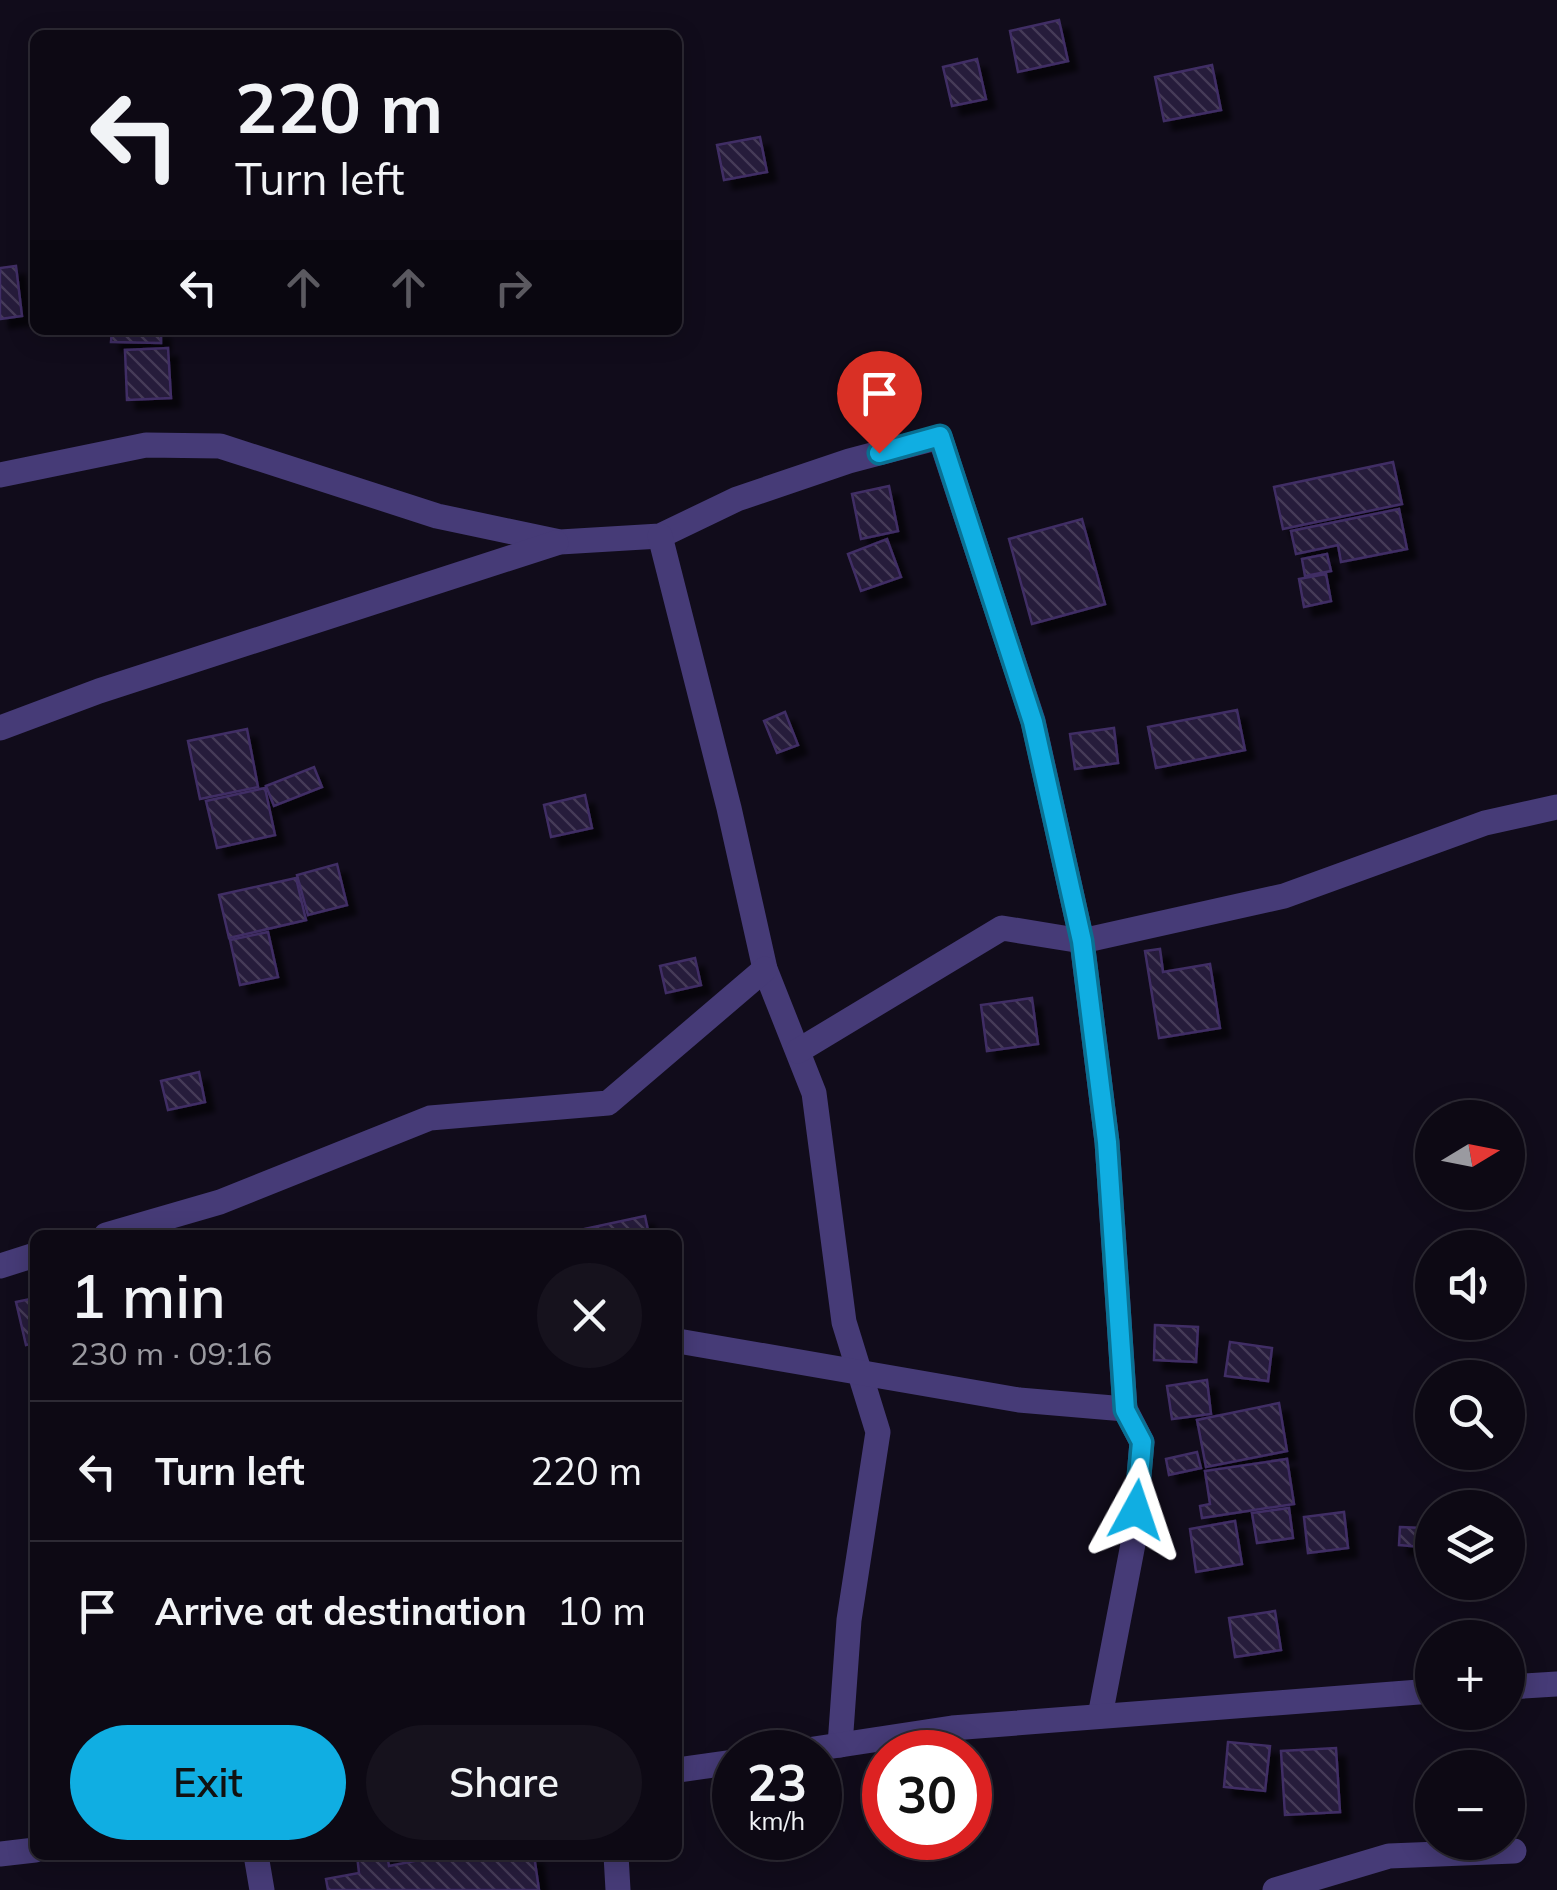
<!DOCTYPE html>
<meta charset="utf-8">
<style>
:root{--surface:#0d0914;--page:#16121d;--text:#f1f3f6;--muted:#9a9aa0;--line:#2d2a34;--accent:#10aee2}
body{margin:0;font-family:Mulish,sans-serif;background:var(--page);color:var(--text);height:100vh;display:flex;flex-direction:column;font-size:38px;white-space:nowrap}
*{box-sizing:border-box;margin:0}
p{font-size:32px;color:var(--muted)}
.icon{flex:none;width:55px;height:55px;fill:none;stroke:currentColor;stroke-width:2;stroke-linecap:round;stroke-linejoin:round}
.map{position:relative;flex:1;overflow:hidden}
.details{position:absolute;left:30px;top:1230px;width:652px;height:630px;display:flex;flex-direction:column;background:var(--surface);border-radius:15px;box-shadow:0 5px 25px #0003,0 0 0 2px var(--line)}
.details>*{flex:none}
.guide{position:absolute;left:30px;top:30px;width:652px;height:305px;border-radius:15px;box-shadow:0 5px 25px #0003,0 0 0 2px var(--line);background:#0d0914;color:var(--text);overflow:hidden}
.needle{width:65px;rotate:80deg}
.tools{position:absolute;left:1415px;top:1100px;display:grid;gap:20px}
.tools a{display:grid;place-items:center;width:110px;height:110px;border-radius:50%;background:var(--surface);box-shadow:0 5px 25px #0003,0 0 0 2px var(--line);font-size:50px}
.speed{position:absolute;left:712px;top:1730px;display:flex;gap:20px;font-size:50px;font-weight:700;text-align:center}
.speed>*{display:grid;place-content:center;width:130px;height:130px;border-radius:50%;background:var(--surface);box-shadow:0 5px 25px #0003,0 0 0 2px var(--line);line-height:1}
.speed small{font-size:25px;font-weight:400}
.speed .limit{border:15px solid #d22;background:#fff;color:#111}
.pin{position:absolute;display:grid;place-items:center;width:85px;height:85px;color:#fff;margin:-102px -42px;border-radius:50% 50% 50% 0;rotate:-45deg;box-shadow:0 0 10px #0007}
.pin .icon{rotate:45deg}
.me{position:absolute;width:110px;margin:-55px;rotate:5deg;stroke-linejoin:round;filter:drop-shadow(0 0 8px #0008)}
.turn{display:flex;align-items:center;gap:35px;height:210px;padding:0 40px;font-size:45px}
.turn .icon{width:130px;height:130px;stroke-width:2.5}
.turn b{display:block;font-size:70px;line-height:85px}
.lanes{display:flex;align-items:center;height:95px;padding:0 40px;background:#0003;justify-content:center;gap:50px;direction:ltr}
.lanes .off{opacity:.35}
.round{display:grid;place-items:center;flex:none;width:105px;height:105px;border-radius:52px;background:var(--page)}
.summary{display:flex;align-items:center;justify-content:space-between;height:170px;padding:0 40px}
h1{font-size:60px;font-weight:600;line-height:75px}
.action{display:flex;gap:20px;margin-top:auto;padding:20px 40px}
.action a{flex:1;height:115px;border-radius:60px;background:var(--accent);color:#111;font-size:40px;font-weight:600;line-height:115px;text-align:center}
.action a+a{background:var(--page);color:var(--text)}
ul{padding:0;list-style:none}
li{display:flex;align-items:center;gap:30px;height:140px;padding:0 40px;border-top:2px solid var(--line)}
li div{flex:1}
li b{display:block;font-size:38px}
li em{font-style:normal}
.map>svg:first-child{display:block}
</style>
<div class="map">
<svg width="1557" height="1890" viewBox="0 0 1557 1890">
<defs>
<pattern id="building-back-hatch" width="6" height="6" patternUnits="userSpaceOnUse" patternTransform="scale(2.5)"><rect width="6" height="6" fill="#261a3b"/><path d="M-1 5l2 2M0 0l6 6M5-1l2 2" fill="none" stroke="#453a58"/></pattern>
<filter id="shadow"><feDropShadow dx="9" dy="9" stdDeviation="2.5" flood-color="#0009"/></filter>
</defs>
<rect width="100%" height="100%" fill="#110c1b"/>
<g fill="url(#building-back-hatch)" stroke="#412e65" stroke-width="2.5" filter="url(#shadow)">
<path d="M1059 20 1068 61 1018 72 1010 31Z"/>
<path d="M977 59 986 99 952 106 943 67Z"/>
<path d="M1212 65 1221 110 1164 121 1155 77Z"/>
<path d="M760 137 767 172 724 180 717 145Z"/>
<path d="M16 266 22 316 0 319V268Z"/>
<path d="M112 330H161V343L111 342Z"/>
<path d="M168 348 171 398 127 400 125 350Z"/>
<path d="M1393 462 1402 504 1283 529 1274 487Z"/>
<path d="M889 486 898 531 861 539 852 494Z"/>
<path d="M1399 509 1407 549 1341 562 1338 545 1296 554 1291 531Z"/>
<path d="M1082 519 1105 604 1032 624 1009 539Z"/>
<path d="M887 539 901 577 861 591 848 554Z"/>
<path d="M1327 554 1331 571 1305 576 1302 559Z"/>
<path d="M1326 574 1331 601 1304 607 1299 579Z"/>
<path d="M1237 710 1245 750 1156 768 1148 727Z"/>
<path d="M785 712 798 745 777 753 764 721Z"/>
<path d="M1114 728 1118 763 1075 769 1070 734Z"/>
<path d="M247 729 258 787 200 799 188 741Z"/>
<path d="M314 767 322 787 274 806 266 786Z"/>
<path d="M265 788 275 835 217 848 206 801Z"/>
<path d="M585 795 592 828 551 837 544 805Z"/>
<path d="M337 864 347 905 308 915 297 875Z"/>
<path d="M296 878 306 920 229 938 219 895Z"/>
<path d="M268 932 278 977 240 985 230 940Z"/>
<path d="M1160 949 1163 972 1210 964 1220 1028 1159 1038 1145 951Z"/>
<path d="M695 958 701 985 666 993 660 966Z"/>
<path d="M1032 998 1038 1044 987 1051 981 1005Z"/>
<path d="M199 1072 205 1102 168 1110 161 1081Z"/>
<path d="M645 1216 649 1235H575V1231Z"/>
<path d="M35 1298V1343L26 1345 16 1302Z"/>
<path d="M1155 1325 1198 1327 1196 1362 1154 1360Z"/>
<path d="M1230 1342 1272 1348 1268 1381 1225 1376Z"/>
<path d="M1207 1380 1211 1414 1172 1419 1167 1386Z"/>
<path d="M1279 1403 1287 1451 1206 1467 1197 1420Z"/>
<path d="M1197 1452 1201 1468 1169 1475 1166 1459Z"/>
<path d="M1287 1459 1294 1504 1202 1518 1200 1506 1210 1504 1205 1471Z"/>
<path d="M1289 1508 1293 1538 1257 1543 1252 1513Z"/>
<path d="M1344 1512 1348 1548 1308 1553 1304 1517Z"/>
<path d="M1235 1521 1242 1564 1196 1572 1190 1529Z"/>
<path d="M1400 1527 1423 1528 1422 1547 1399 1545Z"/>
<path d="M1275 1611 1281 1650 1235 1657 1229 1618Z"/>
<path d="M1228 1742 1270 1746 1265 1791 1224 1787Z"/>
<path d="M1336 1748 1340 1812 1285 1815 1281 1751Z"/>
<path d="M357 1855H387L389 1866 445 1855H534L539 1890H328L326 1879 359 1873Z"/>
</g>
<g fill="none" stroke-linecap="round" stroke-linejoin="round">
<g stroke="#463b77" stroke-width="25">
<path d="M0 475 146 445 220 446 437 516 560 542 660 536 737 499 849 461 940 437 1033 721 1082 941 1107 1142 1125 1409"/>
<path d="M660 536 729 808 765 969 814 1093 844 1322 878 1432 849 1620 840 1745"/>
<path d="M0 728 99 691 556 543"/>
<path d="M798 1051 1002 928 1082 941 1284 896 1485 823 1557 807"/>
<path d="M106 1235 220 1202 430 1118 608 1103 765 969"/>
<path d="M0 1266 35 1255"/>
<path d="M678 1341 1019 1400 1125 1409 1142 1442 1133 1544 1100 1716"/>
<path d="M1508 1687 1557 1684"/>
<path d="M794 1752 952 1728 1432 1691"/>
<path d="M678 1770 735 1762"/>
<path d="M0 1854 35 1850"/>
<path d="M256 1855 262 1890"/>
<path d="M616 1855 618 1890"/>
<path d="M1275 1890 1389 1856 1514 1851"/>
</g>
</g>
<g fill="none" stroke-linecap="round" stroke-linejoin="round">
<g stroke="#0a7193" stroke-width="25">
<path id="route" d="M879 453 940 436 1033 722 1082 941 1107 1142 1125 1410 1142 1442 1136 1510"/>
</g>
<use href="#route" stroke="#10aee2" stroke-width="18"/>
</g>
</svg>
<div class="tools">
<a><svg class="needle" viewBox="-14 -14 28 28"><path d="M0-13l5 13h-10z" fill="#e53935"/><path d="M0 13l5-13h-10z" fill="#9a9aa0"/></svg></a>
<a><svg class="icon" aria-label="sound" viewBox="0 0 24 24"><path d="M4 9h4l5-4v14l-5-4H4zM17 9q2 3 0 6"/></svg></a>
<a><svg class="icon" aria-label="search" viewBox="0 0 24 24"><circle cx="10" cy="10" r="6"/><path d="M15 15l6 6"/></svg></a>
<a><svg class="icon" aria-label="layers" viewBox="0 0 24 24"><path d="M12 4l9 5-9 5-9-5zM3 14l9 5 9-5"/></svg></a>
<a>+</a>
<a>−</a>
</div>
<div class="speed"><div>23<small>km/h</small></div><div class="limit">30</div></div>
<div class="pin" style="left:879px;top:453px;background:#d93025"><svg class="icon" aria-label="arrive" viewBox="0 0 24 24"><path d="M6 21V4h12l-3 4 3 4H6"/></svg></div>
<svg class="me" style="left:1136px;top:1510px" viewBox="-20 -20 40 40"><path d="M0-17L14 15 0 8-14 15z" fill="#10aee2" stroke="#fff" stroke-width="4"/></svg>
<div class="guide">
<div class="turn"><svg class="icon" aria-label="left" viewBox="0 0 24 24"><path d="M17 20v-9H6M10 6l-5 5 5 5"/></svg><div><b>220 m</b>Turn left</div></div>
<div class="lanes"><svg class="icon" aria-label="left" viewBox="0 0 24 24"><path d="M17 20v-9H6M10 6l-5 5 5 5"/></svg><svg class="icon off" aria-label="ahead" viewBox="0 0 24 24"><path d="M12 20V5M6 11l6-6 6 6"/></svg><svg class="icon off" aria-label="ahead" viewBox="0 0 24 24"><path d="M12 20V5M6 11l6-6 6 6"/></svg><svg class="icon off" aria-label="right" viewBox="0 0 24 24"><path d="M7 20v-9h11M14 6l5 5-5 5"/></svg></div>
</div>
<section class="details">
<div class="summary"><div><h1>1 min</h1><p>230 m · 09:16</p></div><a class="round"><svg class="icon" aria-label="close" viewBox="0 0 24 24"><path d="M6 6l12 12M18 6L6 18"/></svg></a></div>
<ul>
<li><svg class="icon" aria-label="left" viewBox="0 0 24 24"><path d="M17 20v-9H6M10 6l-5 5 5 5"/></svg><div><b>Turn left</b></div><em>220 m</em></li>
<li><svg class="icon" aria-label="arrive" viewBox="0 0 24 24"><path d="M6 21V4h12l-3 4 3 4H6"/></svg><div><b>Arrive at destination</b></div><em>10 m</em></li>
</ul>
<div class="action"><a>Exit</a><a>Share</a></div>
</section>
</div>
